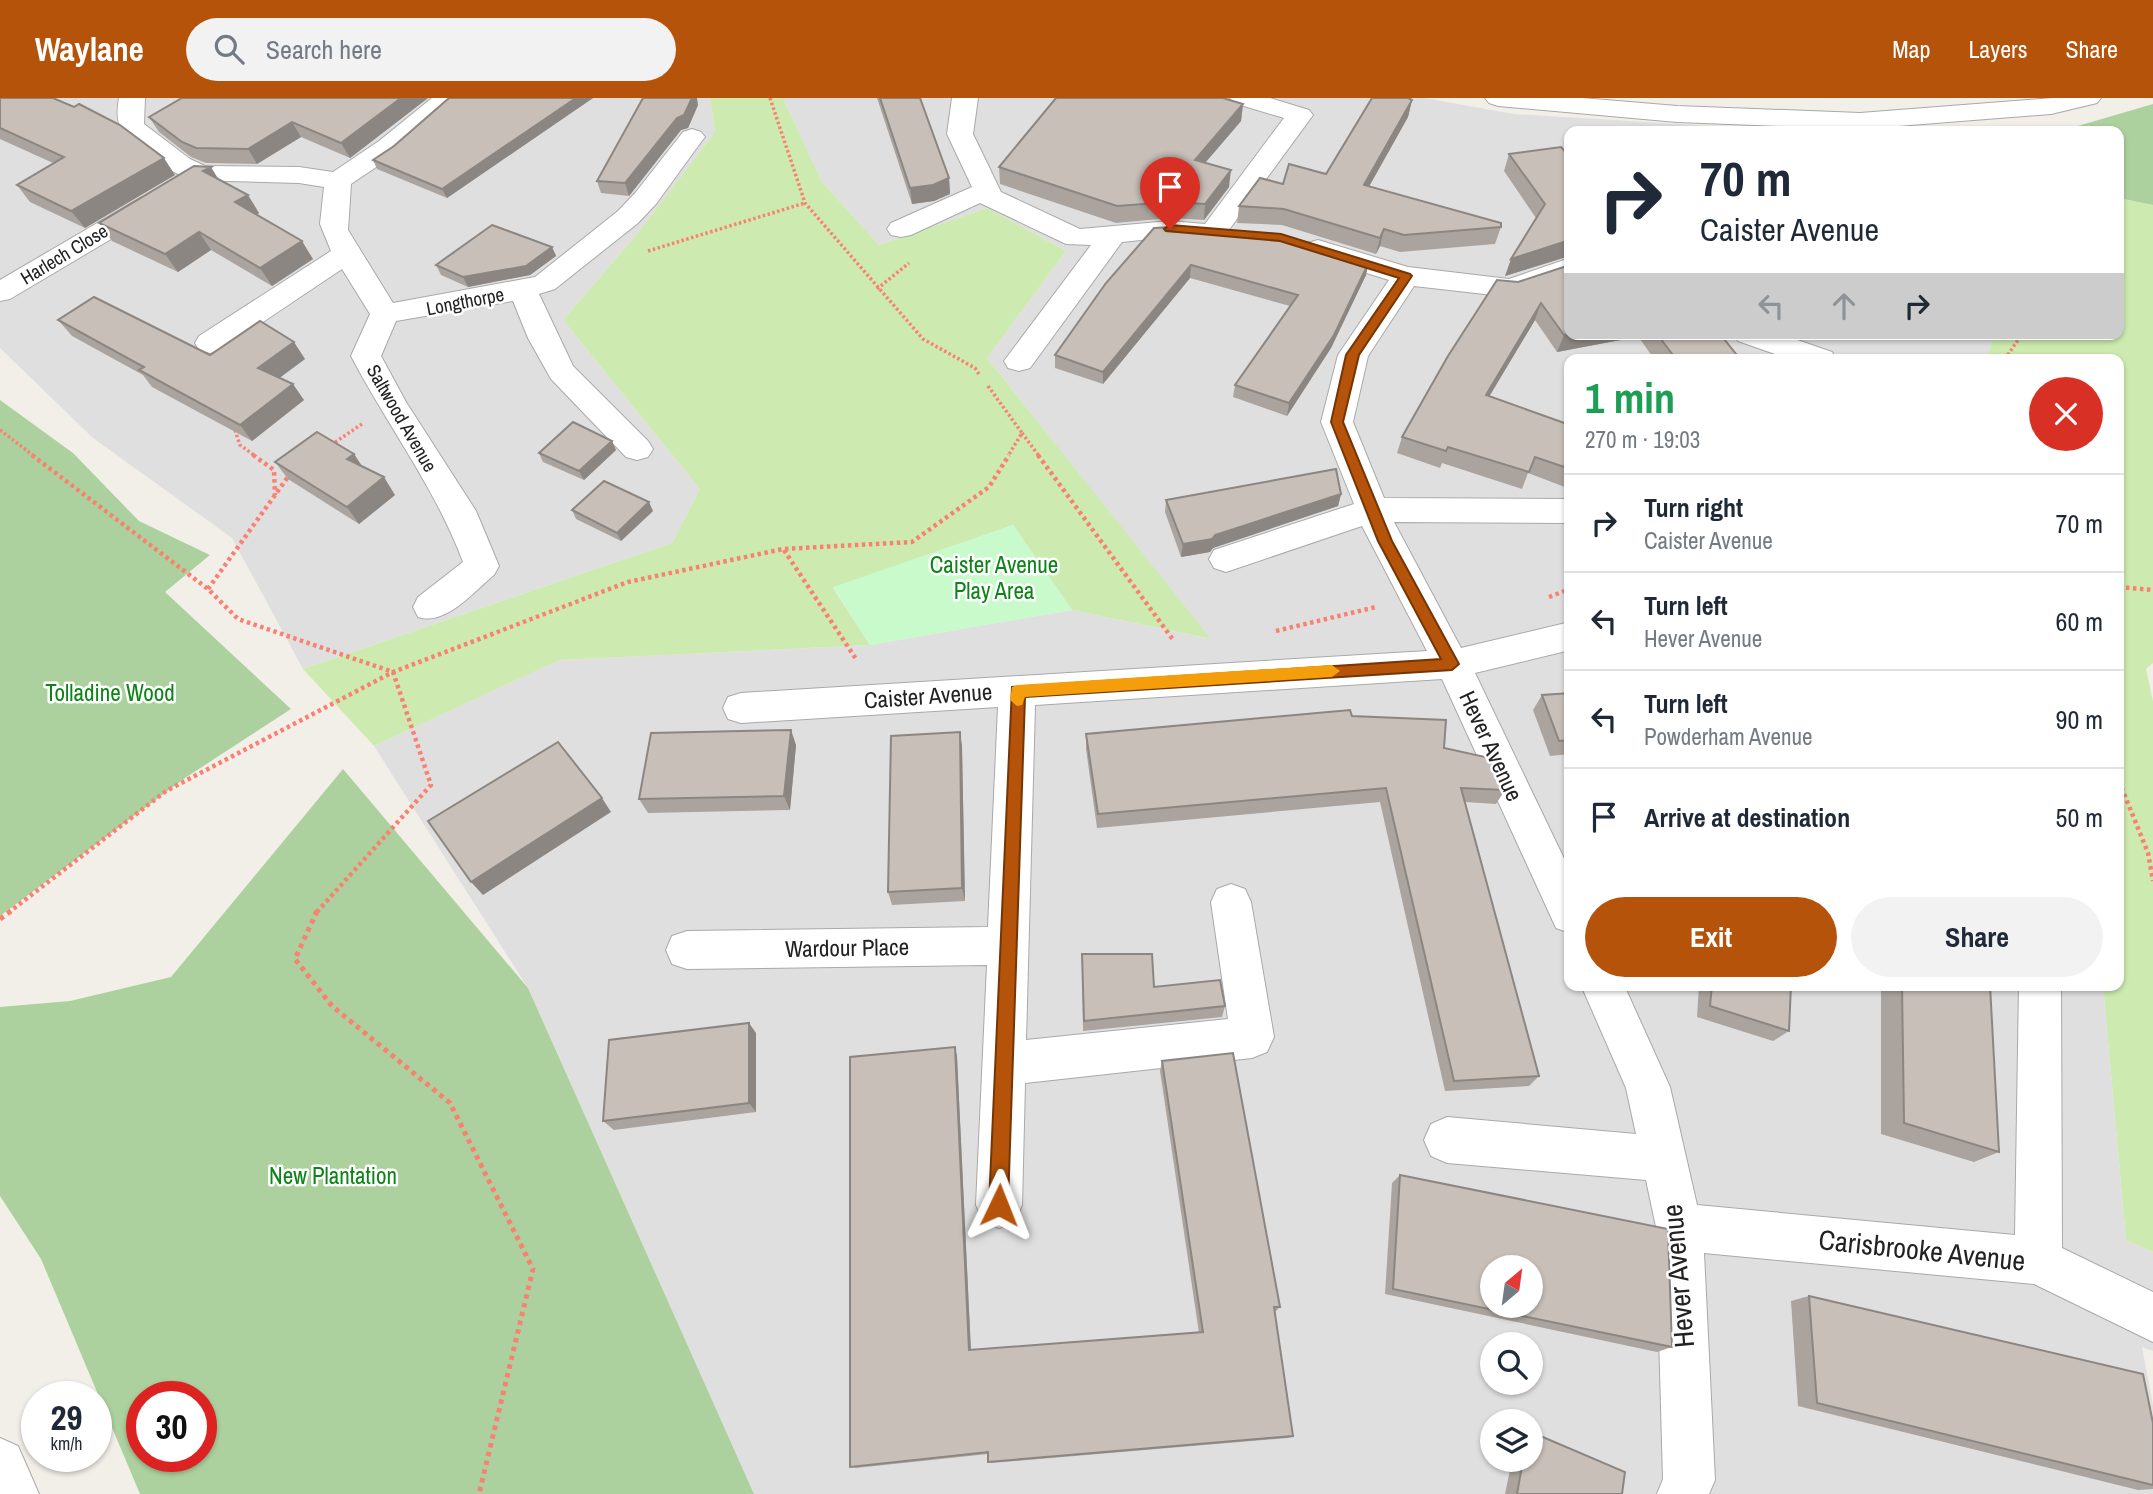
<!DOCTYPE html>
<meta charset="utf-8">
<style>
:root{--surface:#fff;--page:#f2f2f3;--text:#1f2937;--muted:#747a83;--line:#e0e1e3;--accent:#b45309}
body{margin:0;font-family:"Archivo Narrow",sans-serif;background:var(--page);color:var(--text);height:100vh;display:flex;flex-direction:column;font-size:26px;white-space:nowrap}
*{box-sizing:border-box;margin:0}
p{font-size:23px;color:var(--muted)}
.icon{flex:none;width:38px;height:38px;fill:none;stroke:currentColor;stroke-width:2;stroke-linecap:round;stroke-linejoin:round}
.map{position:relative;flex:1;overflow:hidden}
.panel{position:absolute;left:1564px;top:256px;width:560px;height:637px;display:flex;flex-direction:column;background:var(--surface);border-radius:14px;box-shadow:0 2px 5px #0004}
.panel>*{flex:none}
.banner{position:absolute;left:1564px;top:28px;width:560px;height:214px;border-radius:14px;box-shadow:0 2px 5px #0004;background:#fff;color:var(--text);overflow:hidden}
.needle{width:46px;rotate:29deg}
.buttons{position:absolute;left:1480px;top:1157px;display:grid;gap:14px}
.buttons a{display:grid;place-items:center;width:63px;height:63px;border-radius:50%;background:var(--surface);box-shadow:0 2px 5px #0004;font-size:35px}
.speed{position:absolute;left:21px;top:1283px;display:flex;gap:14px;font-size:35px;font-weight:700;text-align:center}
.speed>*{display:grid;place-content:center;width:91px;height:91px;border-radius:50%;background:var(--surface);box-shadow:0 2px 5px #0004;line-height:1}
.speed small{font-size:18px;font-weight:400}
.speed .limit{border:10px solid #d22;background:#fff;color:#111}
.pin{position:absolute;display:grid;place-items:center;width:60px;height:60px;color:#fff;margin:-72px -30px;border-radius:50% 50% 50% 0;rotate:-45deg;box-shadow:0 0 7px #0007}
.pin .icon{rotate:45deg}
.me{position:absolute;width:77px;margin:-38px;rotate:2deg;stroke-linejoin:round;filter:drop-shadow(0 0 5px #0008)}
.turn{display:flex;align-items:center;gap:24px;height:147px;padding:0 21px;font-size:32px}
.turn .icon{width:91px;height:91px;stroke-width:2.5}
.turn b{display:block;font-size:49px;line-height:60px}
.lanes{display:flex;align-items:center;height:66px;padding:0 21px;background:#0003;justify-content:center;gap:35px;direction:ltr}
.lanes .off{opacity:.35}
.round{display:grid;place-items:center;flex:none;width:74px;height:74px;border-radius:37px;background:var(--page)}
.headline{display:flex;align-items:center;justify-content:space-between;height:119px;padding:0 21px}
h1{font-size:42px;font-weight:800;line-height:52px;color:#1e9e55}
.cta{display:flex;gap:14px;margin-top:auto;padding:14px 21px}
.cta a{flex:1;height:80px;border-radius:42px;background:var(--accent);color:#fff;font-size:28px;font-weight:800;line-height:80px;text-align:center}
.cta a+a{background:var(--page);color:var(--text)}
ul{padding:0;list-style:none}
li{display:flex;align-items:center;gap:21px;height:98px;padding:0 21px;border-top:2px solid var(--line)}
li div{flex:1}
li b{display:block;font-size:26px}
li em{font-style:normal}
header{display:flex;align-items:center;gap:42px;box-sizing:border-box;height:98px;padding:0 35px;background:var(--accent);color:#fff}
header strong{font-size:33px}
nav{display:flex;gap:38px;margin-inline-start:auto;font-size:24px}
.search{width:490px;height:63px;background:var(--page);display:flex;align-items:center;gap:18px;box-sizing:border-box;padding:0 24px;border-radius:38px;color:var(--muted);font-size:26px}
.map>svg:first-child{display:block}
</style>
<header>
<strong>Waylane</strong>
<div class="search"><svg class="icon" aria-label="search" viewBox="0 0 24 24"><circle cx="10" cy="10" r="6"/><path d="M15 15l6 6"/></svg>Search here</div>
<nav><a>Map</a><a>Layers</a><a>Share</a></nav>
</header>
<div class="map">
<svg width="2153" height="1396" viewBox="0 0 2153 1396">
<rect width="100%" height="100%" fill="#f2efe9"/>
<g fill="#e0dfdf" fill-rule="evenodd">
<path d="M0 0H710L715 34 637 136 563 222 700 391 672 445 303 571 232 440 93 340 0 250Z"/>
<path d="M783 0H1424L1514 16 1792 33H1570V236H1995L1986 261H1570V887H2103L2126 1142 2153 1154V1253L2142 1249 2153 1307V1396H754L528 890 374 648 560 562 870 547 1072 512 1210 541 987 260 1066 153 987 110 879 147 822 84ZM1493 1169H1531V1208H1493ZM1493 1246H1531V1284H1493ZM1493 1323H1531V1362H1493Z"/>
</g>
<g fill="#cdebb0">
<path d="M710 0H783L822 84 879 147 987 110 1066 153 987 260 1211 541 1072 512 1013 427 833 490 870 547 560 562 374 648 303 571 672 445 700 391 563 222 637 136 715 34Z"/>
<path d="M2119 100 2153 107V565L2146 571 2153 603V1154L2126 1142 2103 887H2119V261H1986L1995 236H2119Z"/>
</g>
<g fill="#add19e" fill-rule="evenodd">
<path d="M2153 6V107L2119 100V33H2069L2071 30Z"/>
<path d="M0 302 73 355 139 423 210 457 165 494 291 611 185 680 0 818Z"/>
<path d="M343 671 528 890 754 1396H140L41 1161 0 1098V909L70 903 171 879ZM142 1298H201V1358H142Z"/>
</g>
<path fill="#c8facc" d="M1013 427 1072 512 870 547 833 489Z"/>
<g fill="none" stroke-linecap="round" stroke-linejoin="round">
<g stroke="#a9a9a9" stroke-width="2">
<g id="minor">
<path d="M119 0H145L144 26 190 61 205 68 299 69 333 74 379 43 432 0H460L397 55 351 86 348 132 393 205 535 179 618 113 636 94 683 34 692 31 701 34 705 39 701 44 656 106 638 125 555 191 539 196 573 268 648 343 653 351 648 359 637 362 626 359 551 281 528 240 513 203 396 223 381 258 406 304 476 413 499 468 494 477C473 494 446 528 418 519L413 509 418 499 463 464C436 391 387 327 351 258L370 216 342 171 221 252 210 255 199 252 195 245 199 238 331 153 320 126 324 89 299 85 191 82 172 73 123 34C116 24 117 11 119 0Z"/>
<path d="M952 0H978L973 36 1001 94 1080 131 1170 123 1205 126 1284 20 1234 5 1230 0H1270L1309 12 1313 17 1223 140 1204 142 1170 139 1122 144 1030 270 1019 273 1008 270 1004 263 1091 147 1066 146 980 105 911 137 901 139 891 137 887 131 891 125 972 89 947 36Z"/>
<path d="M1485 0H1582L1677 8 1860 15 2053 0H2101L2097 5 2051 16 1860 31 1677 24 1498 8 1489 5Z"/>
<path d="M150 98 160 100 164 106 160 112 10 201 0 203V182L140 100Z"/>
<path d="M1318 142 1408 169 1509 181 1570 160V179L1511 199 1414 188 1368 258 1353 324 1384 400 1570 401V425L1394 424 1461 550 1570 524V552L1475 575 1570 773V835L1556 830 1442 581 1035 607 1026 942 1228 921 1211 804 1217 791 1231 786 1245 791 1251 804 1274 939 1267 954 1252 960 1025 985 1022 1107 1015 1123 999 1130 983 1123 976 1107 987 867 687 871 672 866 666 852 672 838 687 833 988 829 998 609 741 625 728 621 723 610 728 599 741 595 1427 553 1362 428 1226 474 1214 470 1209 461 1214 452 1354 406 1321 324 1338 257 1389 182 1308 157 1304 151 1308 145Z"/>
<path d="M1733 236H1780L1832 254 1836 261H1789L1738 243Z"/>
<path d="M1581 887H1624L1670 989 1697 1107 2015 1137 2019 887H2061L2062 1150 2153 1194V1244L2034 1186 1704 1155 1715 1382 1709 1396H1657L1663 1381 1656 1129 1646 1082 1447 1065 1431 1058 1424 1042 1431 1026 1447 1019 1636 1036 1626 990Z"/>
<path d="M0 1340 18 1348 39 1396H0Z"/>
</g>
</g>
<g stroke="#fa8072" stroke-width="3.5" stroke-dasharray="2.5 2.5" stroke-linecap="butt">
<path d="M770 0 805 105 923 241 975 270 980 278"/>
<path d="M648 153 805 105"/>
<path d="M877 191 909 165"/>
<path d="M2005 261 2022 236"/>
<path d="M988 288 1022 335 1008 358"/>
<path d="M0 332 34 358"/>
<path d="M235 332 240 347 255 358"/>
<path d="M1022 335 1039 358"/>
<path d="M331 347 362 326"/>
</g>
<g stroke="#fa8072" stroke-width="4.5" stroke-dasharray="3.5 3.5" stroke-linecap="butt">
<path d="M32 357 208 491 238 521 393 574 431 687 316 815"/>
<path d="M253 357 274 372 275 397"/>
<path d="M1038 357 1174 543"/>
<path d="M784 452 856 561"/>
<path d="M2119 489 2153 492"/>
<path d="M208 491 290 376"/>
<path d="M1549 499 1570 491"/>
<path d="M1276 533 1376 509"/>
<path d="M2119 683 2148 755 2153 783"/>
<path d="M8 815 166 693 393 574 628 484 783 451 912 444 989 389 1009 357"/>
</g>
<g stroke="#fa8072" stroke-width="5" stroke-dasharray="4.5 4.5" stroke-linecap="butt">
<path d="M317 813 295 861 332 908 450 1005 533 1171 479 1396"/>
<path d="M0 821 11 813"/>
</g>
<use href="#minor" fill="#fff" fill-rule="evenodd"/>
</g>
<g fill="#aba49e">
<path d="M0 0 175 77 85 130 30 104 17 87 53 65 0 41Z"/>
<path d="M182 0H428L350 60 301 39 257 66 206 65 191 59 159 34 149 19Z"/>
<path d="M449 0H593L447 100 377 71 373 62 394 48Z"/>
<path d="M877 0H920L949 80 950 96 934 103 912 106Z"/>
<path d="M1054 0H1223L1243 6 1241 23 1205 65 1229 89 1204 122 1170 120 1116 125 1000 86 999 69 1054 3Z"/>
<path d="M1412 2 1408 19 1369 88 1501 129 1495 146 1400 154 1380 148 1376 156 1282 127 1237 125 1239 108 1283 86 1326 76Z"/>
<path d="M698 7 688 30 681 32 629 98 601 95 597 83Z"/>
<path d="M1509 56 1570 59V158L1505 178 1536 120 1504 73Z"/>
<path d="M219 82 259 115 257 117 313 161 272 188 211 152 178 174 112 143 99 125Z"/>
<path d="M1154 130 1366 177 1331 250 1287 318 1233 299 1235 287 1290 208 1190 180 1103 286 1055 270V257Z"/>
<path d="M552 149 556 158 530 177 468 189 441 177 436 167Z"/>
<path d="M1570 167V236H1720L1740 261H1654L1640 241 1631 240 1557 254 1535 222 1489 298 1570 327V391L1528 375 1522 391 1442 365 1440 370 1397 355 1402 339 1518 184Z"/>
<path d="M58 222 210 257 305 261 279 280 304 302 252 343 152 289 143 277 72 238Z"/>
<path d="M616 352 584 382 543 364 539 355Z"/>
<path d="M354 356 362 368 395 397 359 426 288 381 275 364Z"/>
<path d="M1341 396 1338 408 1213 450 1210 454 1181 459 1165 414 1166 402Z"/>
<path d="M572 412 653 413 621 443 576 421Z"/>
<path d="M1570 595V656L1550 658 1533 612 1542 597Z"/>
<path d="M1352 618 1444 650 1505 692 1496 706 1465 704 1539 978 1529 988 1445 993 1380 704 1097 730 1086 651V636Z"/>
<path d="M960 634 962 649 965 803 892 807 888 794Z"/>
<path d="M796 647 790 712 648 715 639 701Z"/>
<path d="M1082 856 1154 889 1225 908 1222 919 1083 933Z"/>
<path d="M1699 887H1791L1789 933 1773 943 1697 919Z"/>
<path d="M1881 887H1990L1999 1054 1974 1064 1881 1036Z"/>
<path d="M756 935V1014L614 1032 603 1023Z"/>
<path d="M955 949 957 959 971 1252 1199 1235 1160 973 1162 963 1280 1209 1275 1214 1293 1338 1288 1340 991 1365 988 1364V1356L856 1370 850 1369Z"/>
<path d="M1400 1077 1672 1249 1657 1254 1385 1196 1392 1085Z"/>
<path d="M1809 1198 2153 1325V1391L2138 1392 1798 1308 1791 1203Z"/>
<path d="M1512 1362H1531L1622 1396H1505Z"/>
</g>
<g fill="#8b8681">
<path d="M401 0H428L350 60 341 45Z"/>
<path d="M576 0H593L447 100 442 91Z"/>
<path d="M692 0H697L698 7 688 30 681 32 629 98 625 85Z"/>
<path d="M1412 2 1408 19 1361 103 1364 87Z"/>
<path d="M1243 6 1241 23 1193 79 1195 62Z"/>
<path d="M292 24 301 39 257 66 248 51Z"/>
<path d="M164 60 175 77 85 130 71 113Z"/>
<path d="M211 69 222 87 203 73Z"/>
<path d="M1231 72 1229 89 1204 122 1205 106Z"/>
<path d="M949 80 950 96 934 103 912 106 910 90Z"/>
<path d="M248 97 259 115 247 122 235 104Z"/>
<path d="M1384 131 1380 148 1376 156 1380 140Z"/>
<path d="M199 134 211 152 178 174 165 156Z"/>
<path d="M1570 142 1569 158 1505 178 1511 161Z"/>
<path d="M302 143 313 161 272 188 260 170Z"/>
<path d="M552 149 556 158 530 177 468 189 463 179Z"/>
<path d="M1369 164 1366 177 1331 250 1287 318 1289 305Z"/>
<path d="M1191 167 1190 180 1103 286V274Z"/>
<path d="M1541 205 1535 222 1480 314 1486 297Z"/>
<path d="M1570 236H1633L1631 240 1557 254 1564 237Z"/>
<path d="M294 244 305 261 270 287 258 270Z"/>
<path d="M293 286 304 302 252 343 240 327Z"/>
<path d="M612 343 616 352 584 382 579 373Z"/>
<path d="M354 356 365 373 347 361Z"/>
<path d="M384 379 395 397 359 426 347 409Z"/>
<path d="M1341 396 1338 408 1213 450 1210 454 1181 459 1183 446Z"/>
<path d="M649 404 653 413 621 443 617 435Z"/>
<path d="M791 632 796 647 790 712 784 698Z"/>
<path d="M960 634 962 649 965 803 962 790Z"/>
<path d="M602 700 611 714 483 797 471 784Z"/>
<path d="M749 925 756 935V1014L749 1005Z"/>
<path d="M955 949 957 959 971 1256 969 1252Z"/>
</g>
<g fill="#c7bfb8" stroke="#8b8681" stroke-width="2" fill-rule="evenodd">
<path d="M0 0H53L74 9 79 6 120 27 164 60 71 113 17 87 64 59 0 30Z"/>
<path d="M182 0H401L341 45 292 24 248 51 196 50 182 44 149 19Z"/>
<path d="M449 0H576L442 91 373 62 394 48Z"/>
<path d="M643 0H692L684 17 677 20 625 85 597 83Z"/>
<path d="M880 0H920L949 80 933 87 910 90Z"/>
<path d="M1056 0H1223L1243 6 1195 62 1231 72 1205 106 1171 104 1117 108 999 69Z"/>
<path d="M1372 0H1408L1412 2 1364 87 1501 125V129L1404 137 1384 131 1380 140 1284 111 1239 108 1260 80 1283 86 1289 66 1326 76Z"/>
<path d="M1561 49 1570 59V142L1511 161 1545 106 1509 56Z"/>
<path d="M194 68 211 69 203 73 248 97 235 104 302 143 260 170 199 134 165 156 99 125Z"/>
<path d="M492 127 552 149 526 168 463 179 436 167Z"/>
<path d="M1171 129 1281 137 1369 164 1334 237 1289 305 1235 287 1298 197 1191 167 1103 274 1055 257 1106 185 1154 130Z"/>
<path d="M1570 167V236L1564 237 1541 205 1486 297 1570 327V371L1535 359 1529 374 1448 349 1446 353 1402 339 1448 258 1497 182 1518 184Z"/>
<path d="M94 199 210 257 260 223 294 244 258 270 293 286 240 327 139 272 144 269 58 222Z"/>
<path d="M1657 236H1720L1740 261H1676Z"/>
<path d="M573 324 612 343 579 373 539 355Z"/>
<path d="M317 334 354 356 347 361 384 379 347 409 275 364Z"/>
<path d="M1336 371 1341 396 1215 437 1212 441 1183 446 1166 402Z"/>
<path d="M604 383 649 404 617 435 572 412Z"/>
<path d="M1570 595V642L1559 643 1542 597Z"/>
<path d="M1350 612 1352 618 1446 622 1444 650 1490 660 1505 692 1461 690 1539 978 1454 983 1386 690 1098 716 1086 636Z"/>
<path d="M791 632 784 698 639 701 651 635Z"/>
<path d="M960 634 962 790 888 794 891 638Z"/>
<path d="M558 644 602 700 471 784 428 723Z"/>
<path d="M1082 856H1152L1154 889 1220 882 1225 908 1084 923Z"/>
<path d="M1712 887H1791L1789 933 1710 908Z"/>
<path d="M1902 887H1990L1999 1054 1904 1025Z"/>
<path d="M749 925V1005L603 1023 609 942Z"/>
<path d="M955 949 969 1252 1203 1234 1162 963 1233 955 1280 1209H1274L1293 1338 988 1364V1354L850 1369V959Z"/>
<path d="M1400 1077 1668 1131 1672 1249 1393 1191ZM1493 1169H1531V1208H1493Z"/>
<path d="M1809 1198 2143 1276 2153 1325V1387L1817 1305Z"/>
<path d="M1531 1334 1625 1374 1622 1396H1517L1523 1362H1531Z"/>
</g>
<path fill="#b45309" stroke="#753606" stroke-width="2" d="M1170 127 1281 136 1410 176 1412 178 1359 257 1343 324 1392 443 1459 566 1452 572 1025 599 1008 1107 1006 1114 999 1117 992 1114 989 1107 1012 589 1441 561 1378 443 1331 324 1346 257 1399 180 1280 143 1166 133 1164 131Z"/>
<path fill="#f59e0b" d="M1332 567 1340 573 1332 579 1025 599 1022 607 1017 608 1010 602 1012 589 1017 587Z"/>
<g text-anchor="middle" stroke-width="5" stroke-linejoin="round" paint-order="stroke">
<g font-size="19" fill="#222" stroke="#fff">
<text transform="translate(64 156) rotate(-31)" y="7">Harlech Close</text>
<text transform="translate(465 203) rotate(-11)" y="7">Longthorpe</text>
<text transform="translate(402 320) rotate(60)" y="7">Saltwood Avenue</text>
</g>
<g font-size="23" fill="#0c8416" stroke="#fff">
<text x="994" y="475">Caister Avenue<tspan x="994" dy="26">Play Area</tspan></text>
<text x="110" y="603">Tolladine Wood</text>
<text x="333" y="1086">New Plantation</text>
</g>
<g font-size="23" fill="#222" stroke="#fff">
<text transform="translate(928 598) rotate(-4)" y="8">Caister Avenue</text>
<text transform="translate(1491 648) rotate(65)" y="8">Hever Avenue</text>
<text transform="translate(847 850) rotate(-1)" y="8">Wardour Place</text>
</g>
<g font-size="28" fill="#222" stroke="#fff">
<text transform="translate(1922 1152) rotate(6)" y="10">Carisbrooke Avenue</text>
<text transform="translate(1678 1178) rotate(-95)" y="10">Hever Avenue</text>
</g>
</g>
</svg>
<div class="buttons">
<a><svg class="needle" viewBox="-14 -14 28 28"><path d="M0-13l5 13h-10z" fill="#e53935"/><path d="M0 13l5-13h-10z" fill="#747a83"/></svg></a>
<a><svg class="icon" aria-label="search" viewBox="0 0 24 24"><circle cx="10" cy="10" r="6"/><path d="M15 15l6 6"/></svg></a>
<a><svg class="icon" aria-label="layers" viewBox="0 0 24 24"><path d="M12 4l9 5-9 5-9-5zM3 14l9 5 9-5"/></svg></a>
</div>
<div class="speed"><div>29<small>km/h</small></div><div class="limit">30</div></div>
<div class="pin" style="left:1170px;top:131px;background:#d93025"><svg class="icon" aria-label="arrive" viewBox="0 0 24 24"><path d="M6 21V4h12l-3 4 3 4H6"/></svg></div>
<svg class="me" style="left:999px;top:1107px" viewBox="-20 -20 40 40"><path d="M0-17L14 15 0 8-14 15z" fill="#b45309" stroke="#fff" stroke-width="4"/></svg>
<div class="banner">
<div class="turn"><svg class="icon" aria-label="right" viewBox="0 0 24 24"><path d="M7 20v-9h11M14 6l5 5-5 5"/></svg><div><b>70 m</b>Caister Avenue</div></div>
<div class="lanes"><svg class="icon off" aria-label="left" viewBox="0 0 24 24"><path d="M17 20v-9H6M10 6l-5 5 5 5"/></svg><svg class="icon off" aria-label="ahead" viewBox="0 0 24 24"><path d="M12 20V5M6 11l6-6 6 6"/></svg><svg class="icon" aria-label="right" viewBox="0 0 24 24"><path d="M7 20v-9h11M14 6l5 5-5 5"/></svg></div>
</div>
<section class="panel">
<div class="headline"><div><h1>1 min</h1><p>270 m · 19:03</p></div><a class="round" style="background:#d93025;color:#fff"><svg class="icon" aria-label="close" viewBox="0 0 24 24"><path d="M6 6l12 12M18 6L6 18"/></svg></a></div>
<ul>
<li><svg class="icon" aria-label="right" viewBox="0 0 24 24"><path d="M7 20v-9h11M14 6l5 5-5 5"/></svg><div><b>Turn right</b><p>Caister Avenue</p></div><em>70 m</em></li>
<li><svg class="icon" aria-label="left" viewBox="0 0 24 24"><path d="M17 20v-9H6M10 6l-5 5 5 5"/></svg><div><b>Turn left</b><p>Hever Avenue</p></div><em>60 m</em></li>
<li><svg class="icon" aria-label="left" viewBox="0 0 24 24"><path d="M17 20v-9H6M10 6l-5 5 5 5"/></svg><div><b>Turn left</b><p>Powderham Avenue</p></div><em>90 m</em></li>
<li><svg class="icon" aria-label="arrive" viewBox="0 0 24 24"><path d="M6 21V4h12l-3 4 3 4H6"/></svg><div><b>Arrive at destination</b></div><em>50 m</em></li>
</ul>
<div class="cta"><a>Exit</a><a>Share</a></div>
</section>
</div>
